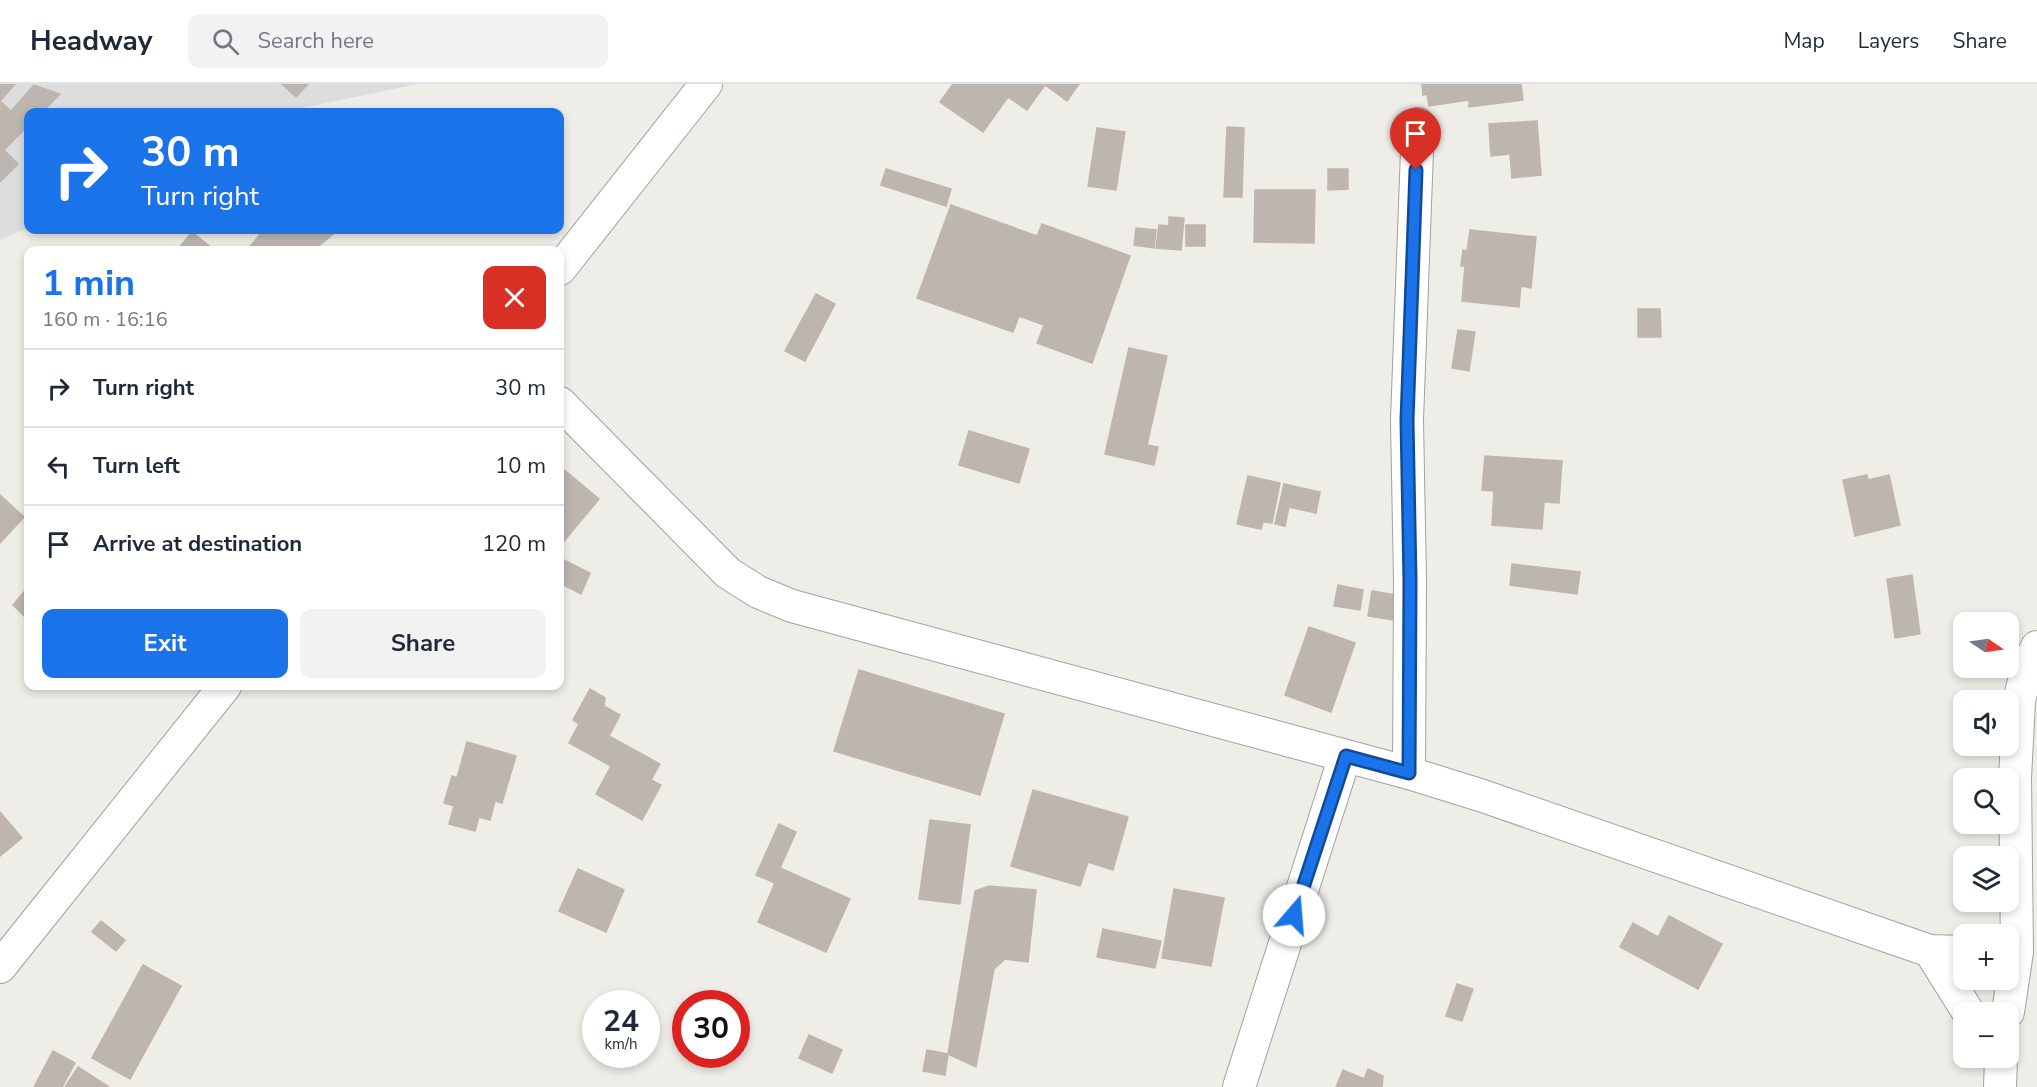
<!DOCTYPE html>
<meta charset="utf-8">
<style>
:root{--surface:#fff;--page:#f2f2f3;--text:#1f2937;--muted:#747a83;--line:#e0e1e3;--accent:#1a73e8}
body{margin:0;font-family:"Nunito Sans",sans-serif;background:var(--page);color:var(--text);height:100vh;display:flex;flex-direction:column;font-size:22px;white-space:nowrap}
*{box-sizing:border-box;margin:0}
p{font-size:20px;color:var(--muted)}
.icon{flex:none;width:33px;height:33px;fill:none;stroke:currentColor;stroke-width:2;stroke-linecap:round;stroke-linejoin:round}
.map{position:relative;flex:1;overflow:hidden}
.details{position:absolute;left:24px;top:162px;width:540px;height:444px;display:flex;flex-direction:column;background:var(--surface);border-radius:12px;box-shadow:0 3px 9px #0003}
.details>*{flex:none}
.top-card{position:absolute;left:24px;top:24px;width:540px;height:126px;border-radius:12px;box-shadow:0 3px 9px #0003;background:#1a73e8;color:#fff;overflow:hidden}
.needle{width:39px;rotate:103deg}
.controls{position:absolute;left:1953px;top:528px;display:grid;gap:12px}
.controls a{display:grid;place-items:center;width:66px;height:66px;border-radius:12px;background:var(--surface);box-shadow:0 3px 9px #0003;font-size:30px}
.speed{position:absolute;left:582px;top:906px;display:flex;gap:12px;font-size:30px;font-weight:700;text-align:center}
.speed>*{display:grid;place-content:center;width:78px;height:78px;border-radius:50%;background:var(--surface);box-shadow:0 3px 9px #0003;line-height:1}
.speed small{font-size:15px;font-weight:400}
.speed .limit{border:9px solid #d22;background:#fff;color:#111}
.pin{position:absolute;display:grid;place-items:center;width:51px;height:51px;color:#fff;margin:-62px -26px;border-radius:50% 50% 50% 0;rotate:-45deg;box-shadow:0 0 6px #0007}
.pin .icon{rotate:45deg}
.me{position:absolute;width:66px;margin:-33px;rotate:18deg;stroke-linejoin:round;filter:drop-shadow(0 0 4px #0008)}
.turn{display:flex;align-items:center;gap:21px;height:126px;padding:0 18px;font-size:27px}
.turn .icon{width:78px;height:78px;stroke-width:2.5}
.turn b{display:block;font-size:42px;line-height:51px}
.round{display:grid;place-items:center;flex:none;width:63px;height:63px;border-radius:12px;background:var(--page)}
.headline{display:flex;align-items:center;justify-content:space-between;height:102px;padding:0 18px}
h1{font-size:36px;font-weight:700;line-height:45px;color:var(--accent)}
.button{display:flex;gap:12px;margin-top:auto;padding:12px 18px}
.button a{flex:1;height:69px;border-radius:12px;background:var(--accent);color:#fff;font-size:24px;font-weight:700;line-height:69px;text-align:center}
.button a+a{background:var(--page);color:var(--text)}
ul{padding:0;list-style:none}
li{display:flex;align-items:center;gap:18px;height:78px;padding:0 18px;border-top:2px solid var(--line)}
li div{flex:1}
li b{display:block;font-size:22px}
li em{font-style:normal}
header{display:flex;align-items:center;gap:36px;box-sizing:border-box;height:84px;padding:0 30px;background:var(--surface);border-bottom:2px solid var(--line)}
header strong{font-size:28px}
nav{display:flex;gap:33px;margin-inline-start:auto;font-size:21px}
.search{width:420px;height:54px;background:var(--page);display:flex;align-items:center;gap:15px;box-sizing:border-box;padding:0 21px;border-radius:12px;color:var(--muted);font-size:22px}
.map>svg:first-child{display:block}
</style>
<header>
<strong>Headway</strong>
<div class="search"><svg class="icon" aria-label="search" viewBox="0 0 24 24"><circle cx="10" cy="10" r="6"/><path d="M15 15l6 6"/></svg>Search here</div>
<nav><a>Map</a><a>Layers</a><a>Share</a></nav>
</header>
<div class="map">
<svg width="2037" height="1003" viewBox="0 0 2037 1003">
<rect width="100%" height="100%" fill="#efede7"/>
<path fill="#dedddd" d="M0 0H418L283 28H28V144L0 156Z"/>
<g fill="#bdb6b0" stroke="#c0b5ab" stroke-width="1.5">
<path d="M0 0H15L0 17 11 27 34 1 60 10 42 28H28V42L4 66 18 80 0 98Z"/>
<path d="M282 0H308L296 13Z"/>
<path d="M953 0H1079L1067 17 1045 1 1027 26 1008 13 983 48 940 18Z"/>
<path d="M1422 0H1521L1523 16 1469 23V16L1429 22 1427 10 1423 11Z"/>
<path d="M1537 37 1541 91 1512 94 1510 70 1491 72 1489 40Z"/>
<path d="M1227 43 1244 44 1242 113H1224Z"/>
<path d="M1097 44 1125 48 1116 106 1088 102Z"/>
<path d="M886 85 951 105 946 122 881 101Z"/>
<path d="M1328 85H1348V105L1328 106Z"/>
<path d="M1255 106H1315L1314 159 1254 158Z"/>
<path d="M951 121 1037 152 1042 140 1130 172 1092 279 1037 259 1044 241 1019 232 1013 248 917 214Z"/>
<path d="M1169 133 1184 134 1181 166 1156 164 1159 141 1169 142Z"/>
<rect x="1186" y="141" width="19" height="21"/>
<path d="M1136 144 1156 146 1154 164 1134 161Z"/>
<path d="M264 146H338L314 166H247Z"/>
<path d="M1470 146 1536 153 1531 204 1521 202 1519 223 1462 217 1465 182H1461L1463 166 1467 167Z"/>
<path d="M192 148 214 166H177Z"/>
<path d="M816 210 835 220 805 277 785 267Z"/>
<path d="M1638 225H1660L1661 253H1638Z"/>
<path d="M1458 246 1475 248 1469 287 1452 284Z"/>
<path d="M1129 264 1167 272 1147 361 1158 363 1154 381 1105 370Z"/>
<path d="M969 347 1029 365 1019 399 959 381Z"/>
<path d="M1485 372 1562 377 1559 419 1544 418 1542 445 1492 441 1494 407 1482 406Z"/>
<path d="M562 384 599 415 560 462V386Z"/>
<path d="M1867 391 1868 396 1889 391 1900 441 1855 452 1843 396Z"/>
<path d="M1248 392 1280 399 1272 439 1263 438 1261 445 1237 440Z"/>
<path d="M1284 400 1320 408 1316 429 1289 423 1285 442 1275 440Z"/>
<path d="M0 411 24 433 0 459Z"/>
<path d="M560 474 590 489 581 510 560 499Z"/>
<path d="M1512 480 1580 488 1577 510 1510 501Z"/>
<path d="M1912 491 1920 550 1895 554 1887 495Z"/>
<path d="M1338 501 1363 506 1360 526 1334 522Z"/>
<path d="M28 503V536L13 521Z"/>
<path d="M1372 507 1397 511 1393 536 1368 532Z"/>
<path d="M1309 543 1355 559 1331 628 1285 611Z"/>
<path d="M859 586 1004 630 980 711 834 667Z"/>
<path d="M590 605 605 614 604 622 620 631 609 652 660 680 651 696 661 701 642 736 596 710 611 682 569 659 579 640 573 636Z"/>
<path d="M467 658 516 672 502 719 495 717 490 736 479 733 475 747 449 740 454 722 444 719 452 692 457 694Z"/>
<path d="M1033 706 1128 733 1113 786 1088 778 1080 802 1011 782Z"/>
<path d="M0 728 22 754 0 772Z"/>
<path d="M930 736 970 741 960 820 919 815Z"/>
<path d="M779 740 796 748 780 784 850 815 826 868 758 838 775 799 756 791Z"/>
<path d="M578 785 624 806 606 848 559 827Z"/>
<path d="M989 802 1036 806 1028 878 1005 875 994 885 976 983 948 970 975 807Z"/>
<path d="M1174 805 1224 814 1211 882 1162 874Z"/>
<path d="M1669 832 1722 860 1698 905 1620 863 1633 839 1658 853Z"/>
<path d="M101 837 125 856 116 867 92 848Z"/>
<path d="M1103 845 1161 857 1155 884 1097 873Z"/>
<path d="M143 881 181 902 130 995 92 974Z"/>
<path d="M1457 900 1473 905 1462 937 1446 932Z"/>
<path d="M809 951 842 966 832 989 799 974Z"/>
<path d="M927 966 948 970 945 991 923 987Z"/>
<path d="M53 967 75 979 62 1003H34Z"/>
<path d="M78 983 109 1003H65Z"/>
<path d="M1368 985 1383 992 1382 1003H1336L1343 986 1364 995Z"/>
</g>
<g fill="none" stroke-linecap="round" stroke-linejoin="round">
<g stroke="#a1a1a1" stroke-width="34">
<g id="minor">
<path d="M560 185 706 0"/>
<path d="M560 319 728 489 758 508 792 522 1409 689 1483 712 1930 867 1964 868"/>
<path d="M1409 689 1410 497 1407 336 1418 40"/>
<path d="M1930 867 1968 928"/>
<path d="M0 883 225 602"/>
<path d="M2008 928 2017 868 2015 694 2019 617 2028 581 2037 563"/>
<path d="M1239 1003 1345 672"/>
<path d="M2000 1003 2001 974"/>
</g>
</g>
<use href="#minor" stroke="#fff" stroke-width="32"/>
</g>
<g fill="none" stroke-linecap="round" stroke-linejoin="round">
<g stroke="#114b97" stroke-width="15">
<path id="route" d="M1294 831 1346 672 1409 689 1410 497 1407 336 1416 86"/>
</g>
<use href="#route" stroke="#1a73e8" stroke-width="10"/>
</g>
</svg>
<div class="controls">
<a><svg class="needle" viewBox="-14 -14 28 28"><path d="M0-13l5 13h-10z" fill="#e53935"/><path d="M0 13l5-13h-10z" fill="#747a83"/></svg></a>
<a><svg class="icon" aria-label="sound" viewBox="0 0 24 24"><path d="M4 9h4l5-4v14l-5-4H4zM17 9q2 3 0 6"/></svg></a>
<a><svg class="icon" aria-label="search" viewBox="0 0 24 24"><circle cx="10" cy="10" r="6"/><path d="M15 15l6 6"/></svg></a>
<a><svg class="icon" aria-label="layers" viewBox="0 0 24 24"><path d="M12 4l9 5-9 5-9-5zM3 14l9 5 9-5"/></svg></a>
<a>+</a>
<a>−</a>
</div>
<div class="speed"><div>24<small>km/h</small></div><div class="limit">30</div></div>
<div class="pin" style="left:1416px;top:86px;background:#d93025"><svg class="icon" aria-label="arrive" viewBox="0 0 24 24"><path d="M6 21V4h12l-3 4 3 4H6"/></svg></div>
<svg class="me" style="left:1294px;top:831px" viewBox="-20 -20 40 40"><circle r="19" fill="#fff"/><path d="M0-13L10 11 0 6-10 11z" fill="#1a73e8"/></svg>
<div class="top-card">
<div class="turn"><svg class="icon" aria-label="right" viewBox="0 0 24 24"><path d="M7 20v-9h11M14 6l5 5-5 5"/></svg><div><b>30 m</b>Turn right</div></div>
</div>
<section class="details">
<div class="headline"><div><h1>1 min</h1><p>160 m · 16:16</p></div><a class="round" style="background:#d93025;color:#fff"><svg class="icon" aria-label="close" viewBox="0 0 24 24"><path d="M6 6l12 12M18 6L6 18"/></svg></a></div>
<ul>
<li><svg class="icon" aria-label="right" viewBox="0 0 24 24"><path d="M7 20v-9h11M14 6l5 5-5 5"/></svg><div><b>Turn right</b></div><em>30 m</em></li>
<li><svg class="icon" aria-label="left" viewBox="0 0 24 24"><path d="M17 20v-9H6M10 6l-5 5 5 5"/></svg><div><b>Turn left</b></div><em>10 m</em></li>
<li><svg class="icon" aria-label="arrive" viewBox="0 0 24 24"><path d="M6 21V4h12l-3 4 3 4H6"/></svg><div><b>Arrive at destination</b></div><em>120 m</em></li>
</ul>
<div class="button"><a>Exit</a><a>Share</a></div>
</section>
</div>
